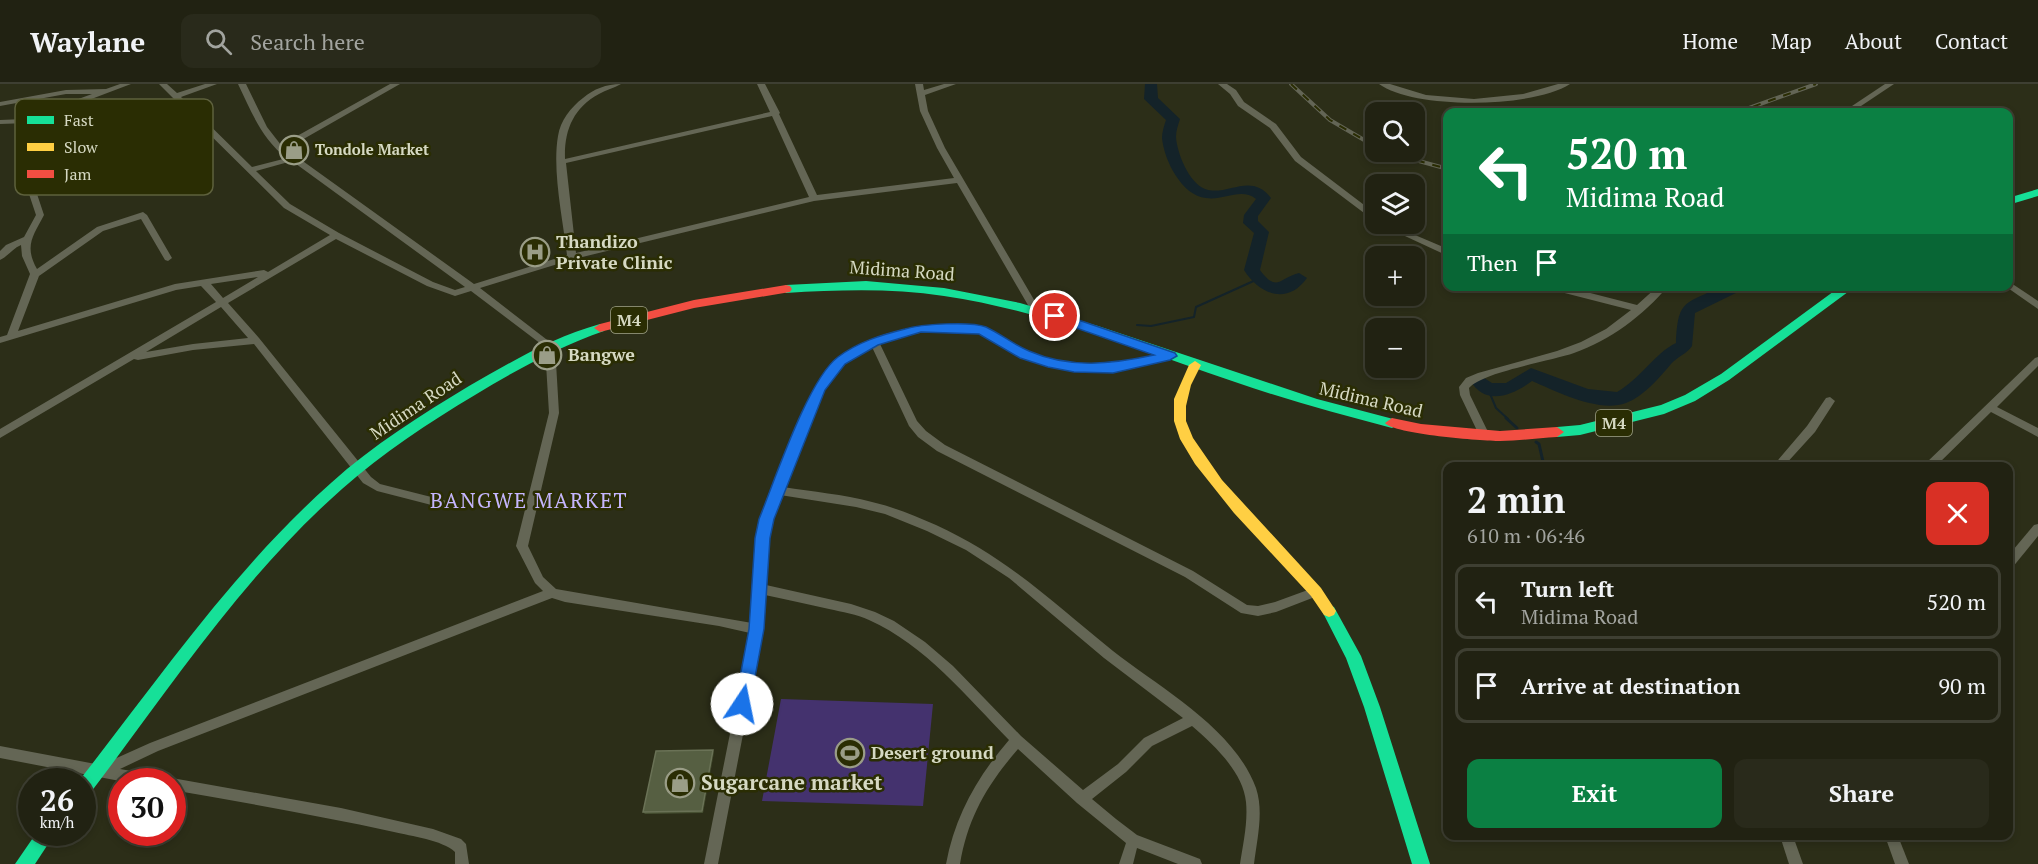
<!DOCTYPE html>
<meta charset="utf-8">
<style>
:root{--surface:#212212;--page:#292a1b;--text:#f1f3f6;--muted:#a2a49f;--line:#3e3f32;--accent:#0b8043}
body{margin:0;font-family:"PT Serif",serif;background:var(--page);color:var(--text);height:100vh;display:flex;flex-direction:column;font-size:22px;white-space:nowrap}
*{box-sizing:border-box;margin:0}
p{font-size:20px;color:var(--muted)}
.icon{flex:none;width:33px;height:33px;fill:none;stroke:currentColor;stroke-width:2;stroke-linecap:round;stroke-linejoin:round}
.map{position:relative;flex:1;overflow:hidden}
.panel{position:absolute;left:1443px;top:378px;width:570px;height:378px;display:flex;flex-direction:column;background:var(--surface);border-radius:12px;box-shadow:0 3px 9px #0003,0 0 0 2px var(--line)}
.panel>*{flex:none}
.top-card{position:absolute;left:1443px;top:24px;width:570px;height:183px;border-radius:12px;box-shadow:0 3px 9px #0003,0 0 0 2px var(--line);background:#0b8043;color:#fff;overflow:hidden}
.fabs{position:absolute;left:1365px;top:18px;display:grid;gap:12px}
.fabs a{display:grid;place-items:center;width:60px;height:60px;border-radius:12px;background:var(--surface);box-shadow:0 3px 9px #0003,0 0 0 2px var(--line);font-size:30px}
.speed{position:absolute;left:18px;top:684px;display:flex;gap:12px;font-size:30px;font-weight:700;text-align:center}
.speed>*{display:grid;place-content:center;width:78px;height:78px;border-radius:50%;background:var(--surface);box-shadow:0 3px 9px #0003,0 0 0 2px var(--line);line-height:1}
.speed small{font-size:15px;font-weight:400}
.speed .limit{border:9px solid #d22;background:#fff;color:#111}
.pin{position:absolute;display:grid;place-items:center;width:51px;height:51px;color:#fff;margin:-26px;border:3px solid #fff;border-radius:50%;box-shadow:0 2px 6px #0007}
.me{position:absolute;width:66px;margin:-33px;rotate:11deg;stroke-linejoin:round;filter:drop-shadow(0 0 4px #0008)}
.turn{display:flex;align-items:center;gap:21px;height:126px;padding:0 24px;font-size:27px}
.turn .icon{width:78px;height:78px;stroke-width:2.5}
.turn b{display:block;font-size:42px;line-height:51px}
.then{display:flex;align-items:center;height:57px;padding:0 24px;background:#0003;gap:12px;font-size:22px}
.round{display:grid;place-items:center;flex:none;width:63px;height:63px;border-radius:12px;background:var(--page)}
.summary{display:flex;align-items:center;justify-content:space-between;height:102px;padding:0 24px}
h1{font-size:36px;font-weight:800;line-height:45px}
.cta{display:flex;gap:12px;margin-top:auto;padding:12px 24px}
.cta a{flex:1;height:69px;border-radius:12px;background:var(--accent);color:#fff;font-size:24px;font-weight:800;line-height:69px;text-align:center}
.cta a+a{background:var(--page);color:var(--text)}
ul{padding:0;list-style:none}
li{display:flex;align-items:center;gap:18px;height:75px;margin:0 12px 9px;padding:0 12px;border:3px solid var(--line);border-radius:12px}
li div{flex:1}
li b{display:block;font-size:22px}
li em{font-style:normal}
header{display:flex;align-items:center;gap:36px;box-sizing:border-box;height:84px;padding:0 30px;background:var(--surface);border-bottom:2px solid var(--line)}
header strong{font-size:28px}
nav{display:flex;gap:33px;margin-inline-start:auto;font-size:21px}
.search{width:420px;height:54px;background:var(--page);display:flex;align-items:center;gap:15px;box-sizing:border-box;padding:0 21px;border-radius:12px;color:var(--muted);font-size:22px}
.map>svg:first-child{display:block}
</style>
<header>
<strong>Waylane</strong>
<div class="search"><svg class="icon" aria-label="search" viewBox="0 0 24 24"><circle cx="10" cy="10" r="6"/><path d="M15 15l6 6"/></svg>Search here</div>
<nav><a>Home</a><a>Map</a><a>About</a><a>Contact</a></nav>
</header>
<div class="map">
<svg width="2038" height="780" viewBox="0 0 2038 780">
<rect width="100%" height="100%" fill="#2c2e18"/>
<path fill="#44326e" d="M781 615 933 620 923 722 762 717Z"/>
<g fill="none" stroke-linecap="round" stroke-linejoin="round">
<g stroke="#142329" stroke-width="2">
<path d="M1137 241 1151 242 1194 233 1196 223 1258 195"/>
<path d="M1488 305 1496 324 1508 335"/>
</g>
<g stroke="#142329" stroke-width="3">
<path d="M1506 334 1517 344"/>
<path d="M1536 358 1539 360 1544 382"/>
</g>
<g fill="#142329" fill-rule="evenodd">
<path d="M1145 0H1157L1158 14 1180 35C1178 41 1176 47 1176 53 1177 69 1189 99 1205 105 1227 113 1251 87 1271 114L1258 132V137L1269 148 1260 186C1277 209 1279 194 1299 189L1307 194C1287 222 1259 210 1244 186L1254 149 1243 139 1244 131 1256 115C1241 103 1223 117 1206 114 1182 112 1164 76 1162 54 1162 48 1164 42 1166 36L1144 15Z"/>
<path d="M1722 202H1743L1742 206 1695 229 1692 262C1688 269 1677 273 1671 280 1659 294 1644 312 1626 319 1598 329 1558 308 1532 297 1513 311 1485 323 1470 296L1472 292 1478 290 1492 299H1506L1531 284 1588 305 1617 308C1640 295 1655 269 1676 259 1678 214 1685 221 1722 202Z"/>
</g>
<g fill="#646655" fill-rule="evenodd">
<path d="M120 0H131L28 39 0 40V36L24 35 92 10H66L0 22V18L66 6 106 5Z"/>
<path d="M159 0H167L177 9 205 0H217L181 13 252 83 287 74C262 56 251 27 238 0H246L267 43 281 61 390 0H400L286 65 474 200 567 171C563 136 552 87 558 52 560 37 571 23 583 14 594 5 606 0 621 0 614 4 606 6 599 10 573 24 564 47 565 75L770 28 757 0H765L780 29 779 30 817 111 954 94 937 64 920 27 915 0H923L924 6 944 0H956L925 11 928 27 945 64 1040 226 1038 228H1032L957 99 814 117 574 175 480 204 555 262 559 329 528 462 543 493 556 505 752 539C756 505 752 468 761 435 765 419 772 403 778 388 792 350 807 305 837 276 865 247 941 234 979 243 997 246 1011 260 1027 268 1074 288 1123 280 1170 269L1173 270 1175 272 1173 274C1130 287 1085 293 1041 280 1020 274 1004 260 984 251 957 239 906 250 880 260L917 337 926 347 945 361 1193 487 1247 521 1258 522 1275 518 1316 503 1320 505 1322 508 1320 511 1276 528 1258 532 1241 529 1185 493 937 367 918 353 909 342 872 263C862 268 851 273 844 280 814 310 797 364 783 403 813 408 843 410 872 418 894 423 915 432 936 441 1008 474 1053 519 1113 567 1160 604 1234 644 1256 704 1264 728 1257 755 1254 780H1240C1243 760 1248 739 1246 718 1243 688 1214 661 1192 642L1152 662 1126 688 1092 715 1116 735 1137 751 1200 775 1202 780H1178L1137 764 1133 780H1119L1126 759 1077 719 1018 665C987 701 968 733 960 780H946C955 732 977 693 1009 656 967 613 925 561 869 536 857 530 842 528 829 525 808 520 787 516 765 511L763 545 757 578 718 780H704L750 549 719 542 565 518 552 514 158 667 120 685 160 692 165 694 166 698H125L0 674V662L101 681 150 659 543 507 535 499 516 462 549 329 545 263 471 207 455 212 427 202 336 155 228 219 259 254 371 393 380 400 451 418 452 421 451 424 447 425 377 407 363 399 254 260 193 266 138 276 134 275 0 354V345L216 218 201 202 176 206 0 259V253L7 251 30 190 22 172 21 161C12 165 7 173 0 176V167L6 161 24 153 36 131 27 104 32 95 188 29ZM772 32 809 113 576 169 566 79ZM192 33 284 124 330 151 268 188 264 186 175 200 18 247 39 192 103 147 141 135 165 176 168 177 172 174 147 131 143 128 97 143 37 185C24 162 33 152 44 131L35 104 39 97ZM292 77 465 203 455 206 433 198 339 149 290 120 256 87ZM258 193 223 214 211 200ZM221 223 248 254 193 260 146 268ZM780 411 856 423 885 430 927 447 966 466 1009 494 1104 574 1183 634 1144 654 1118 680 1083 706 1021 652 953 582 925 558 894 537 875 528 851 520 766 501 771 435Z"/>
<path d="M1218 0H1227L1236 6 1244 18 1276 40 1301 73 1376 130V138L1295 77 1270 44 1238 22 1230 10Z"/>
<path d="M1379 0H1390L1426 11 1474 15 1523 10 1558 0H1570C1533 24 1415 26 1379 0Z"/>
<path d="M1885 0H1894L1852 28H1843Z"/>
<path d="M1379 140H1389L1448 165V172Z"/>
<path d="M2008 197 2038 217V225L2005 202H2008Z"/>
<path d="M1545 202H1563L1637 221 1658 202H1668C1644 231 1609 257 1574 269 1551 277 1482 288 1469 304L1470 311 1490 352 1485 356 1481 355 1460 311 1459 303 1466 294 1478 289 1557 267 1581 258 1606 245 1631 226 1549 205Z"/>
<path d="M2038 273V282L1997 323 2038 344V353L1991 328 1936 382H1925L1926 379 2035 274Z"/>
<path d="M1830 313 1835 317 1815 348 1784 382H1773L1807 342 1826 314Z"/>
<path d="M2038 440V452L2012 484 2008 485V472L2034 441Z"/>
<path d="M172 694 341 724 433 745 461 755 466 760 469 780H455V768C442 756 411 752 394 748 321 732 246 719 172 706V698H167Z"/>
<path d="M1780 752H1793L1803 780H1789Z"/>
<path d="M1885 752H1898L1909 780H1895Z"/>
</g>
<g fill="#16e098" fill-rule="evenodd">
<path d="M2038 105V112L2008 121V114Z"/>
<path d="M866 197 944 204 1020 219 1098 242 1317 315 1397 336 1399 339 1392 344C1339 330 1287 316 1235 298 1140 266 1045 227 944 212 891 204 839 206 786 209L780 205 786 201Z"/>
<path d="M1841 202H1856L1729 296 1695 317 1664 330 1580 351 1557 353 1550 348 1557 343 1580 341 1661 321 1685 311 1721 290Z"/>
<path d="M600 240 606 244 604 247C558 263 516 286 475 311 428 339 383 369 342 405 242 493 168 607 88 712L82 714V698H78C159 595 233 486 331 399 373 361 421 331 469 302 511 278 553 253 600 240Z"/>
<path d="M1329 521 1334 523 1361 572 1380 623 1430 780H1412L1364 623 1346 574 1322 527 1324 523Z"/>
<path d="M37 748H56L35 780H15Z"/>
</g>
<path fill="#ffcf43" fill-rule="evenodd" d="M1195 277 1201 281 1191 301 1186 322V337L1193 354 1222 396 1321 504 1336 527 1334 531 1329 533 1324 531 1311 512 1234 429 1195 380 1180 355 1174 337V315L1189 281Z"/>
<g fill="#f24e42" fill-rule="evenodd">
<path d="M786 201 790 202 792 205 790 208 694 224 600 248 594 244 600 240 694 216Z"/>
<path d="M1392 334 1421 340 1500 347 1557 343 1564 348 1557 353C1538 354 1519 357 1500 357 1483 357 1393 350 1385 339Z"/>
</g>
<g stroke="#636555" stroke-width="4">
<g id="rail">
<path d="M1291 0 1330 36 1376 63"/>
<path d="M1738 28 1816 0"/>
<path d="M1386 68 1448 85"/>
</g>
</g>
<use href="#rail" stroke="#2a2d03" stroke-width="2" stroke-dasharray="8" stroke-linecap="butt"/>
</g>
<path fill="#475032" d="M714 668 703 729 645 730 643 728Z"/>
<path fill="#363c21" d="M713 666 714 668 703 729 702 727Z"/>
<path fill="#565f42" stroke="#6a7256" stroke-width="1.5" d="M713 666 702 727 643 728 656 667Z"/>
<path fill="#1a73e8" stroke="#114b97" stroke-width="1.5" d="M1055 228 1175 269 1177 272 1170 276 1113 289 1074 288 1048 283 1020 274 979 250 921 248 878 261 845 280 825 306 774 435 770 454 764 545 750 620 748 625 742 627 737 625 735 620 749 545 755 454 759 435C775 396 808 295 838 273 858 258 881 251 905 245 921 240 971 237 986 243 1001 250 1014 261 1029 267 1070 285 1112 280 1154 271L1050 235V229Z"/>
<defs>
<g id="shop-ring" transform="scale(1.5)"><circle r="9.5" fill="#2a2d03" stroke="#9a9d87" stroke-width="1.5"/><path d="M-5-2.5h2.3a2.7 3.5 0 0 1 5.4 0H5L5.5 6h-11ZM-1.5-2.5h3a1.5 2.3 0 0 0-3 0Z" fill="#9a9d87"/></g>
<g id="hospital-ring" transform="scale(1.5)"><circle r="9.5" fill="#2a2d03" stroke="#9a9d87" stroke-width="1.5"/><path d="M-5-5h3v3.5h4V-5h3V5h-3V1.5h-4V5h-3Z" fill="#9a9d87"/></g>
<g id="stadium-ring" transform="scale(1.5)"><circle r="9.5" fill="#2a2d03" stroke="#9a9d87" stroke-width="1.5"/><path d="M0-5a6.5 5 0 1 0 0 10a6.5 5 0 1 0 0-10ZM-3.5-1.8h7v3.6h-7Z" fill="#9a9d87"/></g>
</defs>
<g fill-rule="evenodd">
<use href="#shop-ring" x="294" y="66"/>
<use href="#hospital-ring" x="535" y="168"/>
<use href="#shop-ring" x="547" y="271"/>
<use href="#stadium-ring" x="850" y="669"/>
<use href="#shop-ring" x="680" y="699"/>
</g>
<g text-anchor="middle" stroke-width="5" stroke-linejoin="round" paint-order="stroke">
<g font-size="15" font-weight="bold" fill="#d6d9c3" stroke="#2a2d03" text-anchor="start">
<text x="315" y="71">Tondole Market</text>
</g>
<g fill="#2a2d03" stroke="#a2a589" stroke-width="1.5">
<rect x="611" y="223" width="36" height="26" rx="4.5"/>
<rect x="1596" y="326" width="36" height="26" rx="4.5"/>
</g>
<g font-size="16" font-weight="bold" fill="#d6d9c3">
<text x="629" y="242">M4</text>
<text x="1614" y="345">M4</text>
</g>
<g font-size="18" font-weight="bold" fill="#d6d9c3" stroke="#2a2d03" text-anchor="start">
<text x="556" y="164">Thandizo<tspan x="556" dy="21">Private Clinic</tspan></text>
<text x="568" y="277">Bangwe</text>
<text x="871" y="675">Desert ground</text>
</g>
<g font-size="18" fill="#d6d9c3" stroke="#2a2d03">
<text transform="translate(902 187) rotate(4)" y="6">Midima Road</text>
<text transform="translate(1371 316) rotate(13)" y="6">Midima Road</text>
<text transform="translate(416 322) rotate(-34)" y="6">Midima Road</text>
</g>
<g font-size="21" letter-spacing="1.5" fill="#c5b6fd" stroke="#2a2d03">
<text x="529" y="424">BANGWE MARKET</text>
</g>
<g font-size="21" font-weight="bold" fill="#d6d9c3" stroke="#2a2d03" text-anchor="start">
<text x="701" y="706">Sugarcane market</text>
</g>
</g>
<rect x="15" y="15" width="198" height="96" rx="9" fill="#2a2d03" stroke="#5e613d" stroke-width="1.5"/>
<rect x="27" y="32" width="27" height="8" fill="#16e098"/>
<rect x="27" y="59" width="27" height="8" fill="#ffcf43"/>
<rect x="27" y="86" width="27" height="8" fill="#f24e42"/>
<g font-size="16" fill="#d6d9c3">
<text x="64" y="42">Fast</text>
<text x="64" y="69">Slow</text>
<text x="64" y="96">Jam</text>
</g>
</svg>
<div class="fabs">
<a><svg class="icon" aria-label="search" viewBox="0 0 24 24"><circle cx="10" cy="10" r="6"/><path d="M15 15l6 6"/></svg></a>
<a><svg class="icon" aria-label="layers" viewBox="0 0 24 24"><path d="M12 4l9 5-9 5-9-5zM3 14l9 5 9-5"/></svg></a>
<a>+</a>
<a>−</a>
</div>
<div class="speed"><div>26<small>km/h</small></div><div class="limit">30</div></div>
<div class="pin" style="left:1055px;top:232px;background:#d93025"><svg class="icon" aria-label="arrive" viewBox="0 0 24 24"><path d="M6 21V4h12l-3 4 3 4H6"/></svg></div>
<svg class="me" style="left:742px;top:620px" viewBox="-20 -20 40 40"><circle r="19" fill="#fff"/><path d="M0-13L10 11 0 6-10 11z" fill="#1a73e8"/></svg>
<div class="top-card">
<div class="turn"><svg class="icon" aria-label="left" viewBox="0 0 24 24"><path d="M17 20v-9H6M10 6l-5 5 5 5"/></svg><div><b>520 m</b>Midima Road</div></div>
<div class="then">Then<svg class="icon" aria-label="arrive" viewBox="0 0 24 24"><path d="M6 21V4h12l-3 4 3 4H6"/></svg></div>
</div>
<section class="panel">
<div class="summary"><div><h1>2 min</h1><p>610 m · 06:46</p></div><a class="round" style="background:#d93025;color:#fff"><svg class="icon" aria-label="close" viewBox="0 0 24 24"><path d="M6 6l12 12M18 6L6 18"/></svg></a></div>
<ul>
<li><svg class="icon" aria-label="left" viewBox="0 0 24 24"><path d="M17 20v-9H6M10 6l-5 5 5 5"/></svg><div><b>Turn left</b><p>Midima Road</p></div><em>520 m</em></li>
<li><svg class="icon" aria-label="arrive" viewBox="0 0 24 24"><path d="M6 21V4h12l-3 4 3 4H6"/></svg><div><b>Arrive at destination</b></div><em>90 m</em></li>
</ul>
<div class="cta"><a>Exit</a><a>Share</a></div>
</section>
</div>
